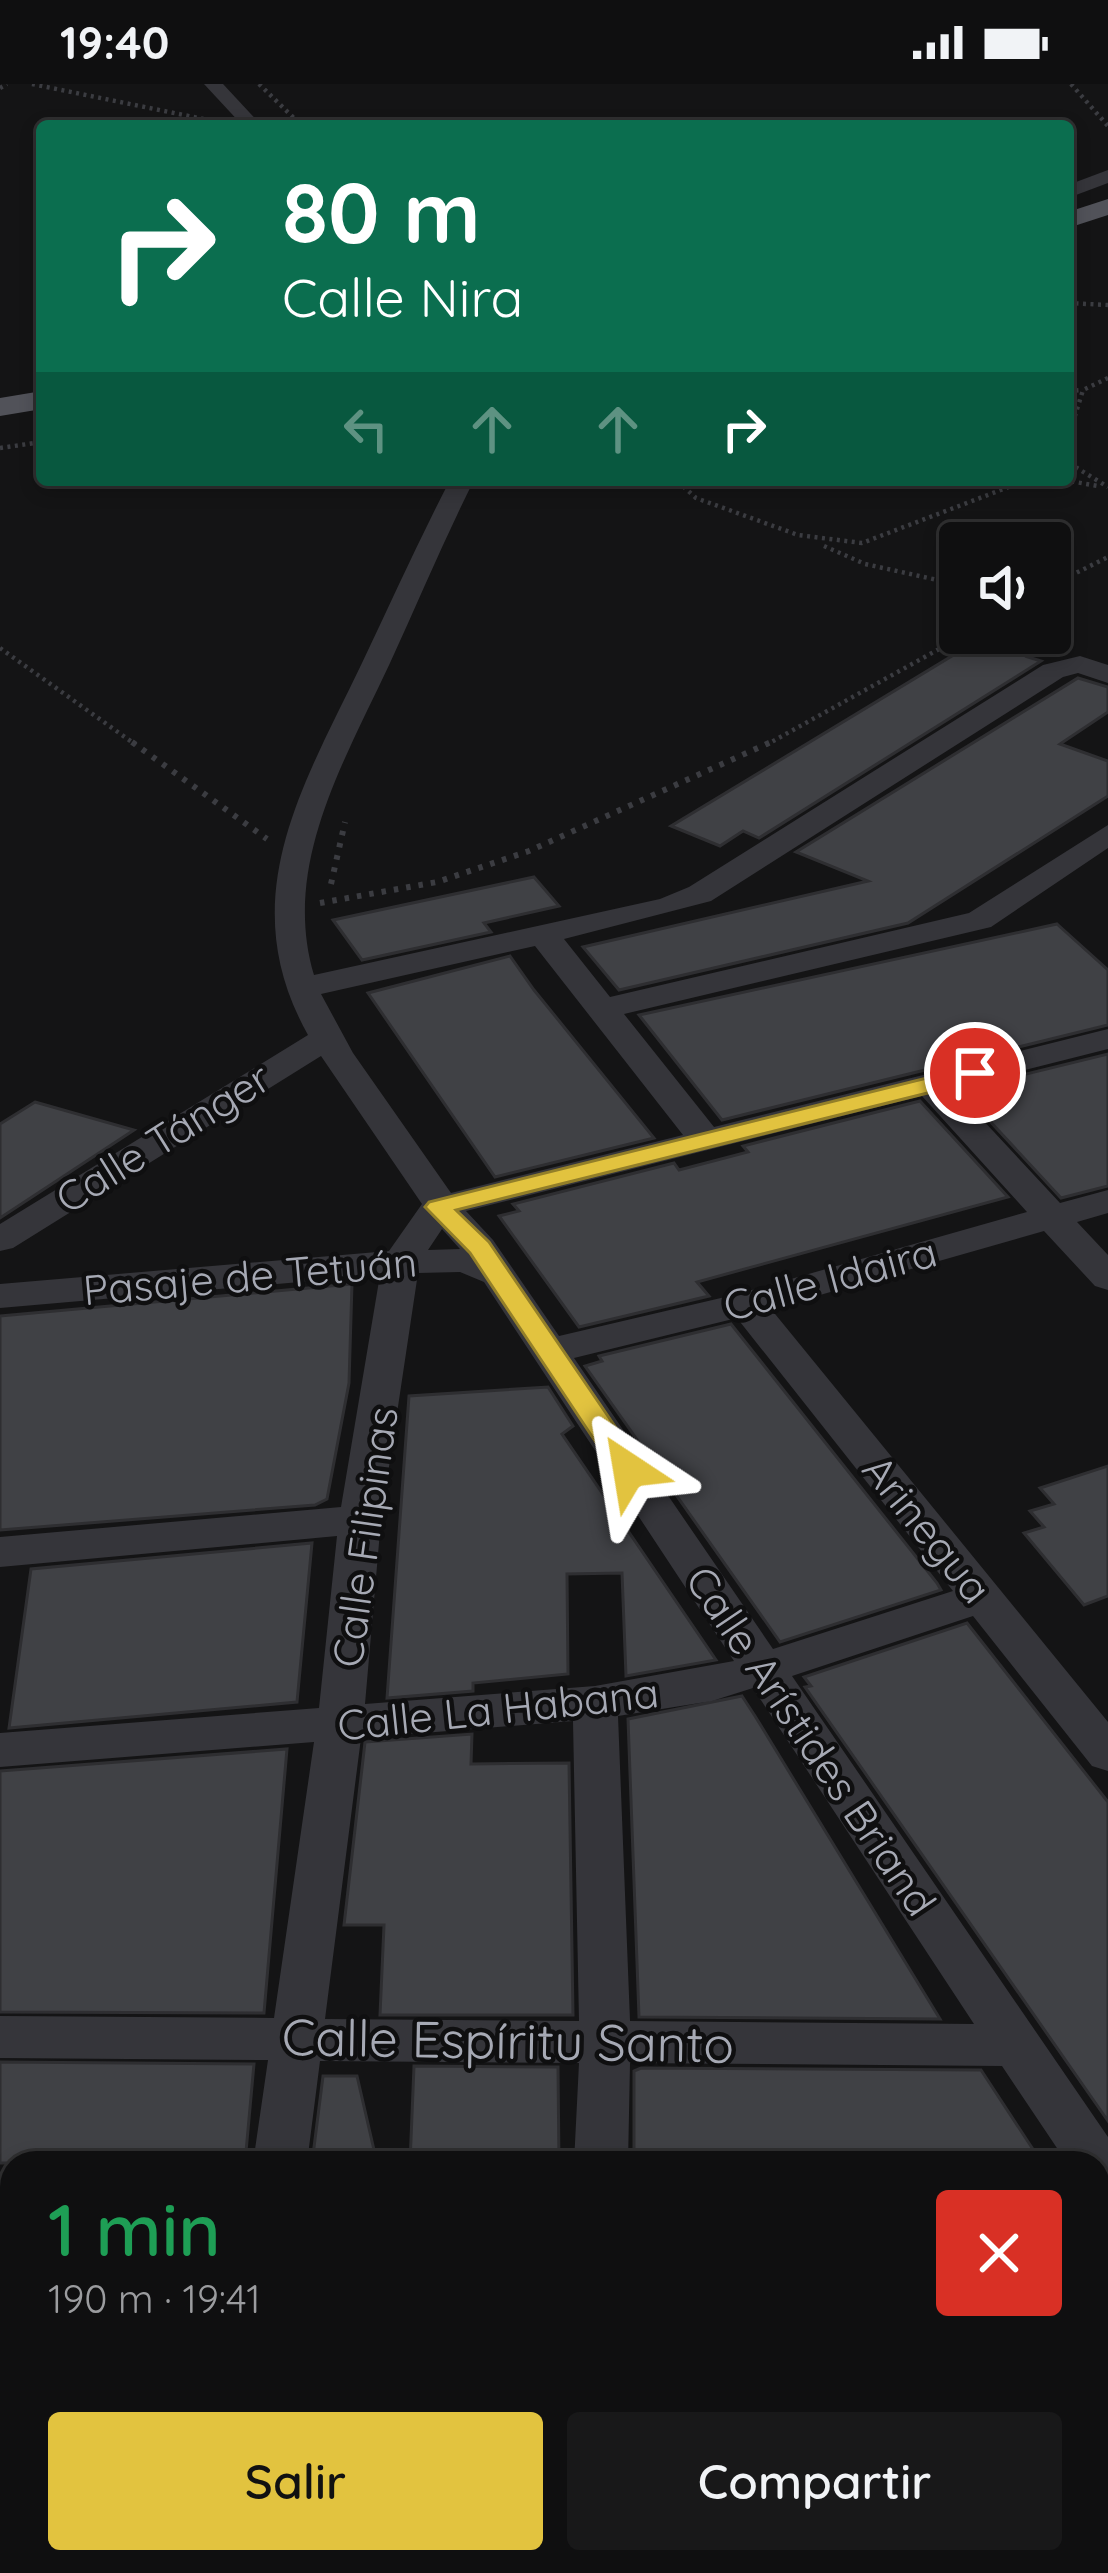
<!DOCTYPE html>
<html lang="es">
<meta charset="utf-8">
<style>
:root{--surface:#0f0f10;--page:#181819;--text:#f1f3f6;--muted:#9b9c9f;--line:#2f2f30;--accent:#e2c33f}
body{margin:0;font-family:Quicksand,sans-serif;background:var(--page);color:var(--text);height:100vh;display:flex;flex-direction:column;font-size:45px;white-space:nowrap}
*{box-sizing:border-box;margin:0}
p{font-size:39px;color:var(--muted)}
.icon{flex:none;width:66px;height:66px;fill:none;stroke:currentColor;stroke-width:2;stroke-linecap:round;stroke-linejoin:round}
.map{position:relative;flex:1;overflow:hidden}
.sheet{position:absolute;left:0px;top:2067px;width:1110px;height:423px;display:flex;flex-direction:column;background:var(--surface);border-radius:36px 36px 0 0;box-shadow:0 6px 18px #0003,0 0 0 3px var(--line)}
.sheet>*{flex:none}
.hud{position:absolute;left:36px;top:36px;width:1038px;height:366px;border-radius:12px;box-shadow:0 6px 18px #0003,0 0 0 3px var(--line);background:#0b6e4f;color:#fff;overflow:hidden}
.fabs{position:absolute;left:939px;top:438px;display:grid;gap:24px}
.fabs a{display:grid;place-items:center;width:132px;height:132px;border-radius:12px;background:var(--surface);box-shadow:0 6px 18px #0003,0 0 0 3px var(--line);font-size:60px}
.pin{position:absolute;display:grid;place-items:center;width:102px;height:102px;color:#fff;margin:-51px;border:6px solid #fff;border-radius:50%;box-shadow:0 3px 12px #0007}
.me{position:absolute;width:132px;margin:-66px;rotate:327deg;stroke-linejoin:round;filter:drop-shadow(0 0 9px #0008)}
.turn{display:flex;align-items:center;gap:42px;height:252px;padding:0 48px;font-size:54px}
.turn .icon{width:156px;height:156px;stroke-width:2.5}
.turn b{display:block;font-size:84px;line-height:102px}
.lanes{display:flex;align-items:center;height:114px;padding:0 48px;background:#0003;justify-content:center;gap:60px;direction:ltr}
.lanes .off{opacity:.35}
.round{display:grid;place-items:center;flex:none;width:126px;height:126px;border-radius:12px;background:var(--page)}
.headline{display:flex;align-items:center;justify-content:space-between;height:204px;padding:0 48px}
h1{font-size:72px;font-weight:600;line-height:90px;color:#1e9e55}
.button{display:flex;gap:24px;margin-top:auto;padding:24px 48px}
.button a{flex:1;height:138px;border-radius:12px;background:var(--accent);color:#111;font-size:48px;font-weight:600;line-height:138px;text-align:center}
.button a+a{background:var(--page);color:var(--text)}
.status{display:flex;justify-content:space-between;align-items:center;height:84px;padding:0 60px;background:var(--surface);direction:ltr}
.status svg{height:33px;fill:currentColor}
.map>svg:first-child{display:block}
</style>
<div class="status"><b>19:40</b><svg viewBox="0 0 49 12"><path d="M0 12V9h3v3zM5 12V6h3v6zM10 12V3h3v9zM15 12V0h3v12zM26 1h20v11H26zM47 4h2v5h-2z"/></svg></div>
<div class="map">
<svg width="1108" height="2489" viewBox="0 0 1108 2489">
<rect width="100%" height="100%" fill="#141415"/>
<g fill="#404145" stroke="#2e2e31" stroke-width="3">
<path d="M990 549 1039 566 1028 573 1041 577 759 754 743 747 720 762 671 742Z"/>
<path d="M1078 594 1108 603V628L1060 660 1108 677V712L908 839 619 906 583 863 868 797 796 768Z"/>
<path d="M534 793 559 822 484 839 491 848 362 876 333 836Z"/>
<path d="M1057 840 1108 886V941L722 1036 639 931Z"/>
<path d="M510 872 534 906 654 1054 495 1093 368 909Z"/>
<path d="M1108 970V1102L1061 1114 961 1006Z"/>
<path d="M920 1017 1008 1113 697 1198 709 1212 579 1243 499 1132 519 1127 513 1120 674 1079 679 1086 748 1068 743 1062Z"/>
<path d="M35 1018 134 1046 0 1134V1040Z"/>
<path d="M352 1200 349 1299 327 1415 315 1421 0 1446V1232Z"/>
<path d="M731 1240 937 1499 941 1506 780 1558 585 1282 602 1277 599 1272Z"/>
<path d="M548 1303 573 1342 562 1350 716 1576 626 1592 622 1489 567 1490 568 1590 473 1599V1607L387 1614 409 1312Z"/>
<path d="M1108 1382V1512L1084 1521 1024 1449 1044 1443 1030 1427 1054 1420 1040 1404Z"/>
<path d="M312 1459 297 1618 9 1644 31 1485Z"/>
<path d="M967 1539 1108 1718V2037L805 1603 811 1602 804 1593Z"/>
<path d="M742 1612 755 1632 940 1935 639 1933 628 1635Z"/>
<path d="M472 1650 471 1680 569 1679 573 1931H380L384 1841H344L365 1658Z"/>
<path d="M287 1665 264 1929 0 1928V1687Z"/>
<path d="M0 1978 254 1980 245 2079H0Z"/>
<path d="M414 1982 558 1983 559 2079H410Z"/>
<path d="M641 1984 981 1986 1042 2079H634V1987Z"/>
<path d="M323 1992H357L377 2079H312Z"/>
</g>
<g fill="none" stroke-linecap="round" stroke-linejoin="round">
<g stroke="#3b3c41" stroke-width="4.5" stroke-dasharray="3 4.5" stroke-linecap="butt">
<path d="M32 0 213 37"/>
<path d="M259 0 302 42"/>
<path d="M1071 0 1108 42"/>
<path d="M0 4 7 0"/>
<path d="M1068 219 1108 221"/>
<path d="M1068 307 1083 306"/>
<path d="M1068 354 1083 306 1108 294"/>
<path d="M0 364 42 358"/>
<path d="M1068 370 1077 384 1108 403"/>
<path d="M691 396 685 404 696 414 798 451 862 459 1027 396"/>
<path d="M1064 396 1098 402"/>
<path d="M824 462 865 480 960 501"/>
<path d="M1050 502 1108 473"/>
<path d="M1005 549 1041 561"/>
<path d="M0 564 136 661"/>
<path d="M766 661 968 549"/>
</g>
<g stroke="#3b3c41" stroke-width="6" stroke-dasharray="4.5 8" stroke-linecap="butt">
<path d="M132 658 267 755"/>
<path d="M331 800 345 738"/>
<path d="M320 819 437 798 529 767 771 658"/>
</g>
<g fill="#35353a" fill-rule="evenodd">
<path d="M204 0H223L262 42H243Z"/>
<path d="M1108 86V99L1068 114V101Z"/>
<path d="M450 396H474C444 456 418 518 390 579 345 676 281 781 314 891L660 815 689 803 1043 581 1080 572 1108 581V599L1078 589 1063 593 711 817 564 855 610 913 969 829 1108 741V764L991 843 624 930 714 1043 1108 945V965L953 1004 1060 1119 1108 1106V1129L1077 1138 1108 1171V1206L1095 1202 1044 1147 771 1225 1108 1638V1687L1092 1682 973 1532 792 1592 1108 2053V2136L1098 2139V2079H1067L1002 1982 630 1979 628 2079H574L579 1979 320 1977 307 2079H253L268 1976 0 1974V1932L274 1934 314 1658 0 1683V1649L319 1624 337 1452 0 1483V1453L341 1423 380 1191 0 1224V1200L389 1167 422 1120 321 972 13 1164 0 1167V1140L308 951C232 815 302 704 362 579 391 518 419 456 450 396ZM535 862 683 1051 451 1109 353 969 321 910ZM922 1012 1027 1128 738 1210 559 1252 493 1156 466 1127ZM442 1145 460 1165 428 1166ZM460 1188 484 1198 734 1577 595 1602 365 1620 381 1436 418 1189ZM737 1234 953 1507 773 1565 574 1274ZM753 1604 974 1940 630 1937 618 1632 712 1617ZM573 1637 579 1937 325 1935 361 1654Z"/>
<rect x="0" y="2288" width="12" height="52"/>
<path d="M681 2478H741L746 2489H686Z"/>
</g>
<g fill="#515259" fill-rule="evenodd">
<path d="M1108 115V131L1068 144V128Z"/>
<path d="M42 307V325L0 332V314Z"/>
</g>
</g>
<path fill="#e2c33f" stroke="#937f29" stroke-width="3" d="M975 982 984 984V995L456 1126 489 1158 640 1379 644 1386 629 1396 619 1393 470 1169 425 1123 429 1118Z"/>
<g text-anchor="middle" stroke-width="9" stroke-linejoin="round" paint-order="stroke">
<g font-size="42" fill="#a6a9b4" stroke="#0f0f10">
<text transform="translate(163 1054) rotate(-32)" y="15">Calle Tánger</text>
<text transform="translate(250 1192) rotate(-5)" y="15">Pasaje de Tetuán</text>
<text transform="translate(830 1195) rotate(-15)" y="15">Calle Idaira</text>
<text transform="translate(927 1445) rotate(51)" y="15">Arinegua</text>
<text transform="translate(365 1453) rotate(-82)" y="15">Calle Filipinas</text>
<text transform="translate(498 1625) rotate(-6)" y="15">Calle La Habana</text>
<text transform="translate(811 1657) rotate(56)" y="15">Calle Arístides Briand</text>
</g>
<g font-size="51" fill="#a6a9b4" stroke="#0f0f10">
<text transform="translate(508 1957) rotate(1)" y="18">Calle Espíritu Santo</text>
</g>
</g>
</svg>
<div class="fabs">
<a><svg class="icon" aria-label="sound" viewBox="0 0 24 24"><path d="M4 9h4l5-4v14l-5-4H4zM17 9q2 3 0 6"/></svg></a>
</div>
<div class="pin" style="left:975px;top:989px;background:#d93025"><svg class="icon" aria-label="arrive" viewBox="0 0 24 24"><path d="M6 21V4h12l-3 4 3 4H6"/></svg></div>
<svg class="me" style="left:629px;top:1386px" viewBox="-20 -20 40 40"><path d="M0-17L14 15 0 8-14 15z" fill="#e2c33f" stroke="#fff" stroke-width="4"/></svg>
<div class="hud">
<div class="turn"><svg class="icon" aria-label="right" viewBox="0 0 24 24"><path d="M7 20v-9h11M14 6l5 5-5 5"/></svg><div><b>80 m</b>Calle Nira</div></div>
<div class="lanes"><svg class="icon off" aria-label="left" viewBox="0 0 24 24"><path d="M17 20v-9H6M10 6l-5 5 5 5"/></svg><svg class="icon off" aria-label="ahead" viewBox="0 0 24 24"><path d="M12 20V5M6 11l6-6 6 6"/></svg><svg class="icon off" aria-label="ahead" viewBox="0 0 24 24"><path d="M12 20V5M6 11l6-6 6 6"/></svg><svg class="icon" aria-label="right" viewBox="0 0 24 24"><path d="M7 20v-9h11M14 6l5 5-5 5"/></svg></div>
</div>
<section class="sheet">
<div class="headline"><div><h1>1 min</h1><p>190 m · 19:41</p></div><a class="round" style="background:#d93025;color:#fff"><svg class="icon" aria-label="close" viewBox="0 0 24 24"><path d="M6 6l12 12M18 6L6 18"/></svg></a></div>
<div class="button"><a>Salir</a><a>Compartir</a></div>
</section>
</div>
